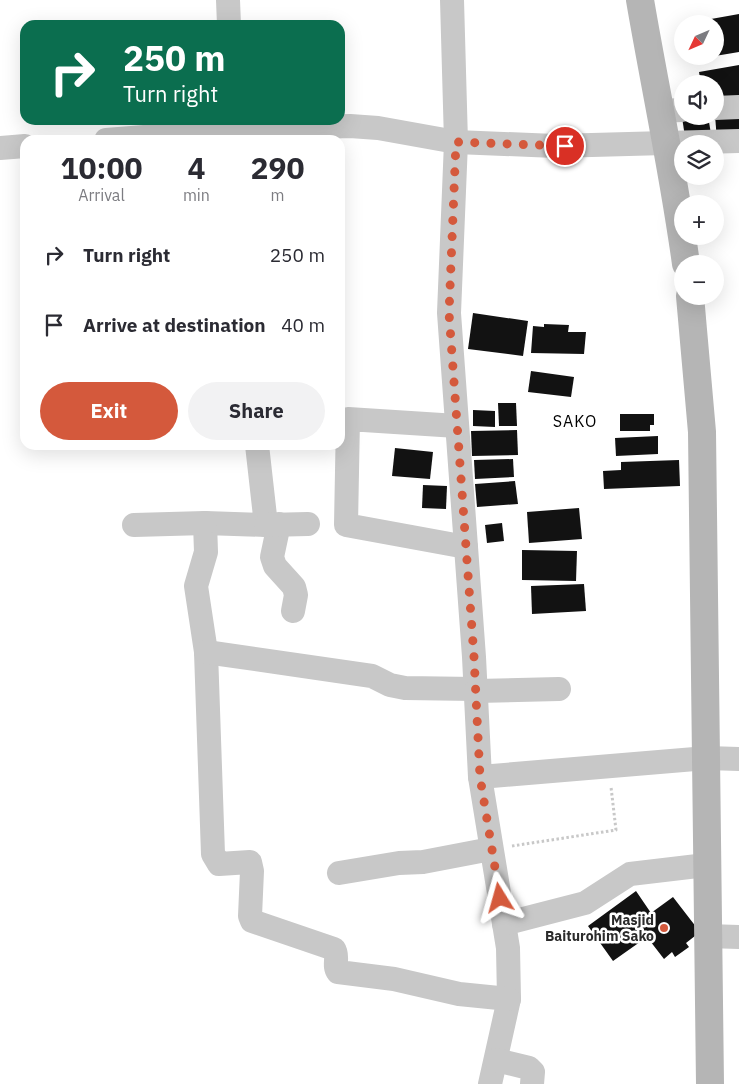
<!DOCTYPE html>
<meta charset="utf-8">
<style>
:root{--surface:#fff;--page:#f2f2f3;--text:#2b2b33;--muted:#7c7c81;--accent:#d4593c}
body{margin:0;font-family:"IBM Plex Sans",sans-serif;background:var(--page);color:var(--text);height:100vh;display:flex;flex-direction:column;font-size:19px;white-space:nowrap}
*{box-sizing:border-box;margin:0}
p{font-size:16px;color:var(--muted)}
.icon{flex:none;width:28px;height:28px;fill:none;stroke:currentColor;stroke-width:2;stroke-linecap:round;stroke-linejoin:round}
.map{position:relative;flex:1;overflow:hidden}
.side{position:absolute;left:20px;top:135px;width:325px;height:315px;display:flex;flex-direction:column;background:var(--surface);border-radius:15px;box-shadow:0 5px 20px #0002}
.side>*{flex:none}
.guide{position:absolute;left:20px;top:20px;width:325px;height:105px;border-radius:15px;box-shadow:0 5px 20px #0002;background:#0b6e4f;color:#fff;overflow:hidden}
.needle{width:32px;rotate:226deg}
.controls{position:absolute;left:674px;top:15px;display:grid;gap:10px}
.controls a{display:grid;place-items:center;width:50px;height:50px;border-radius:50%;background:var(--surface);box-shadow:0 5px 20px #0002;font-size:25px}
.pin{position:absolute;display:grid;place-items:center;width:42px;height:42px;color:#fff;margin:-21px;border:2px solid #fff;border-radius:50%;box-shadow:0 1px 5px #0007}
.me{position:absolute;width:55px;margin:-28px;rotate:352deg;stroke-linejoin:round;filter:drop-shadow(0 0 4px #0008)}
.turn{display:flex;align-items:center;gap:18px;height:105px;padding:0 20px;font-size:22px}
.turn .icon{width:65px;height:65px;stroke-width:2.5}
.turn b{display:block;font-size:35px;line-height:42px}
.eta{display:flex;justify-content:space-evenly;align-items:center;height:85px;text-align:center}
.eta b{font-size:30px;font-weight:700;line-height:35px}
.action{display:flex;gap:10px;margin-top:auto;padding:10px 20px}
.action a{flex:1;height:58px;border-radius:30px;background:var(--accent);color:#fff;font-size:20px;font-weight:700;line-height:58px;text-align:center}
.action a+a{background:var(--page);color:var(--text)}
ul{padding:0;list-style:none}
li{display:flex;align-items:center;gap:15px;height:70px;padding:0 20px}
li div{flex:1}
li b{display:block;font-size:19px}
li em{font-style:normal}
.map>svg:first-child{display:block}
</style>
<div class="map">
<svg width="739" height="1084" viewBox="0 0 739 1084">
<rect width="100%" height="100%" fill="#fff"/>
<g fill="#121212">
<path d="M739 14V52L715 56V24H683Z"/>
<path d="M690 56H705V57L690 60Z"/>
<path d="M739 65V96L715 100V84H701L699 72Z"/>
<path d="M739 113V140L717 141 715 115Z"/>
<path d="M708 116 711 134 685 137 682 117Z"/>
<path d="M473 313 528 321 523 356 468 349Z"/>
<path d="M544 324 569 325 568 332H586L584 354 531 353 533 326 544 327Z"/>
<path d="M531 371 574 377 571 397 528 392Z"/>
<path d="M498 403H516L517 426H499Z"/>
<path d="M473 410 495 411V427L473 426Z"/>
<path d="M620 414H654V425H650V431H620Z"/>
<path d="M517 430 518 455 472 456 471 431Z"/>
<path d="M658 436V454L616 456 615 438Z"/>
<path d="M395 448 433 452 430 479 392 476Z"/>
<path d="M513 459 514 477 475 479 474 460Z"/>
<path d="M679 460 680 486 604 489 603 471 621 470V462Z"/>
<path d="M515 481 518 504 477 507 475 484Z"/>
<path d="M423 485 447 486 446 509 422 508Z"/>
<path d="M579 508 582 539 529 543 527 512Z"/>
<path d="M502 523 504 541 487 543 485 525Z"/>
<path d="M522 550 577 551 576 581 522 580Z"/>
<path d="M584 584 586 611 532 614 531 586Z"/>
<path d="M636 891 651 913 673 897 700 932 686 943 689 947 675 957 672 952 664 959 647 937 613 961 588 926Z"/>
</g>
<g fill="none" stroke-linecap="round" stroke-linejoin="round">
<path stroke="#c8c8c8" stroke-width="3" stroke-dasharray="2.5 2.5" stroke-linecap="butt" d="M512 846 616 830 611 787"/>
<g stroke="#c8c8c8" stroke-width="24">
<path d="M228 0 229 25"/>
<path d="M452 0 456 142 449 313 474 657 480 777 508 948 509 999 490 1084"/>
<path d="M715 108 739 107"/>
<path d="M659 111 682 110"/>
<path d="M106 140 233 130 350 126 378 128 456 142 555 146 739 141"/>
<path d="M0 148 25 146"/>
<path d="M457 426 348 419 346 525 466 547"/>
<path d="M257 445 266 525 205 523 206 552 196 586 206 652 213 854 219 864 250 862 252 871 250 916 252 921 334 949C339 956 333 966 338 972L394 979 459 994 509 999"/>
<path d="M279 524 272 557 275 566 294 587 296 595 293 611"/>
<path d="M134 525 205 523"/>
<path d="M266 525 308 524"/>
<path d="M206 652 372 676 390 685 405 688 475 689"/>
<path d="M476 691 559 689"/>
<path d="M480 777 707 758 739 759"/>
<path d="M339 873 399 863 423 862 491 849"/>
<path d="M504 924 585 903 630 874 706 865"/>
<path d="M707 936 739 937"/>
<path d="M496 1060 529 1068 533 1072 532 1084"/>
</g>
<g stroke="#b5b5b5" stroke-width="28">
<path d="M640 0C655 88 674 175 686 264"/>
<path d="M690 296 702 432 710 1084"/>
</g>
</g>
<g fill="none" stroke-linecap="round" stroke-linejoin="round">
<path stroke="#d4593c" stroke-width="9" stroke-dasharray="0 16.2" d="M500 898 480 777 474 657 449 313 456 142 565 146"/>
</g>
<circle fill="#d4593c" stroke="#fff" stroke-width="2" cx="664" cy="928" r="5"/>
<g text-anchor="middle" stroke-width="5" stroke-linejoin="round" paint-order="stroke">
<g font-size="14" font-weight="bold" fill="#2b2b2b" stroke="#fff" text-anchor="end">
<text x="654" y="925">Masjid<tspan x="654" dy="16">Baiturohim Sako</tspan></text>
</g>
<g font-size="16" letter-spacing="1" fill="#000" stroke="#fff">
<text x="575" y="427">SAKO</text>
</g>
</g>
</svg>
<div class="controls">
<a><svg class="needle" viewBox="-14 -14 28 28"><path d="M0-13l5 13h-10z" fill="#e53935"/><path d="M0 13l5-13h-10z" fill="#7c7c81"/></svg></a>
<a><svg class="icon" aria-label="sound" viewBox="0 0 24 24"><path d="M4 9h4l5-4v14l-5-4H4zM17 9q2 3 0 6"/></svg></a>
<a><svg class="icon" aria-label="layers" viewBox="0 0 24 24"><path d="M12 4l9 5-9 5-9-5zM3 14l9 5 9-5"/></svg></a>
<a>+</a>
<a>−</a>
</div>
<div class="pin" style="left:565px;top:146px;background:#d93025"><svg class="icon" aria-label="arrive" viewBox="0 0 24 24"><path d="M6 21V4h12l-3 4 3 4H6"/></svg></div>
<svg class="me" style="left:500px;top:898px" viewBox="-20 -20 40 40"><path d="M0-17L14 15 0 8-14 15z" fill="#d4593c" stroke="#fff" stroke-width="4"/></svg>
<div class="guide">
<div class="turn"><svg class="icon" aria-label="right" viewBox="0 0 24 24"><path d="M7 20v-9h11M14 6l5 5-5 5"/></svg><div><b>250 m</b>Turn right</div></div>
</div>
<section class="side">
<div class="eta">
<div><b>10:00</b><p>Arrival</p></div>
<div><b>4</b><p>min</p></div>
<div><b>290</b><p>m</p></div>
</div>
<ul>
<li><svg class="icon" aria-label="right" viewBox="0 0 24 24"><path d="M7 20v-9h11M14 6l5 5-5 5"/></svg><div><b>Turn right</b></div><em>250 m</em></li>
<li><svg class="icon" aria-label="arrive" viewBox="0 0 24 24"><path d="M6 21V4h12l-3 4 3 4H6"/></svg><div><b>Arrive at destination</b></div><em>40 m</em></li>
</ul>
<div class="action"><a>Exit</a><a>Share</a></div>
</section>
</div>
